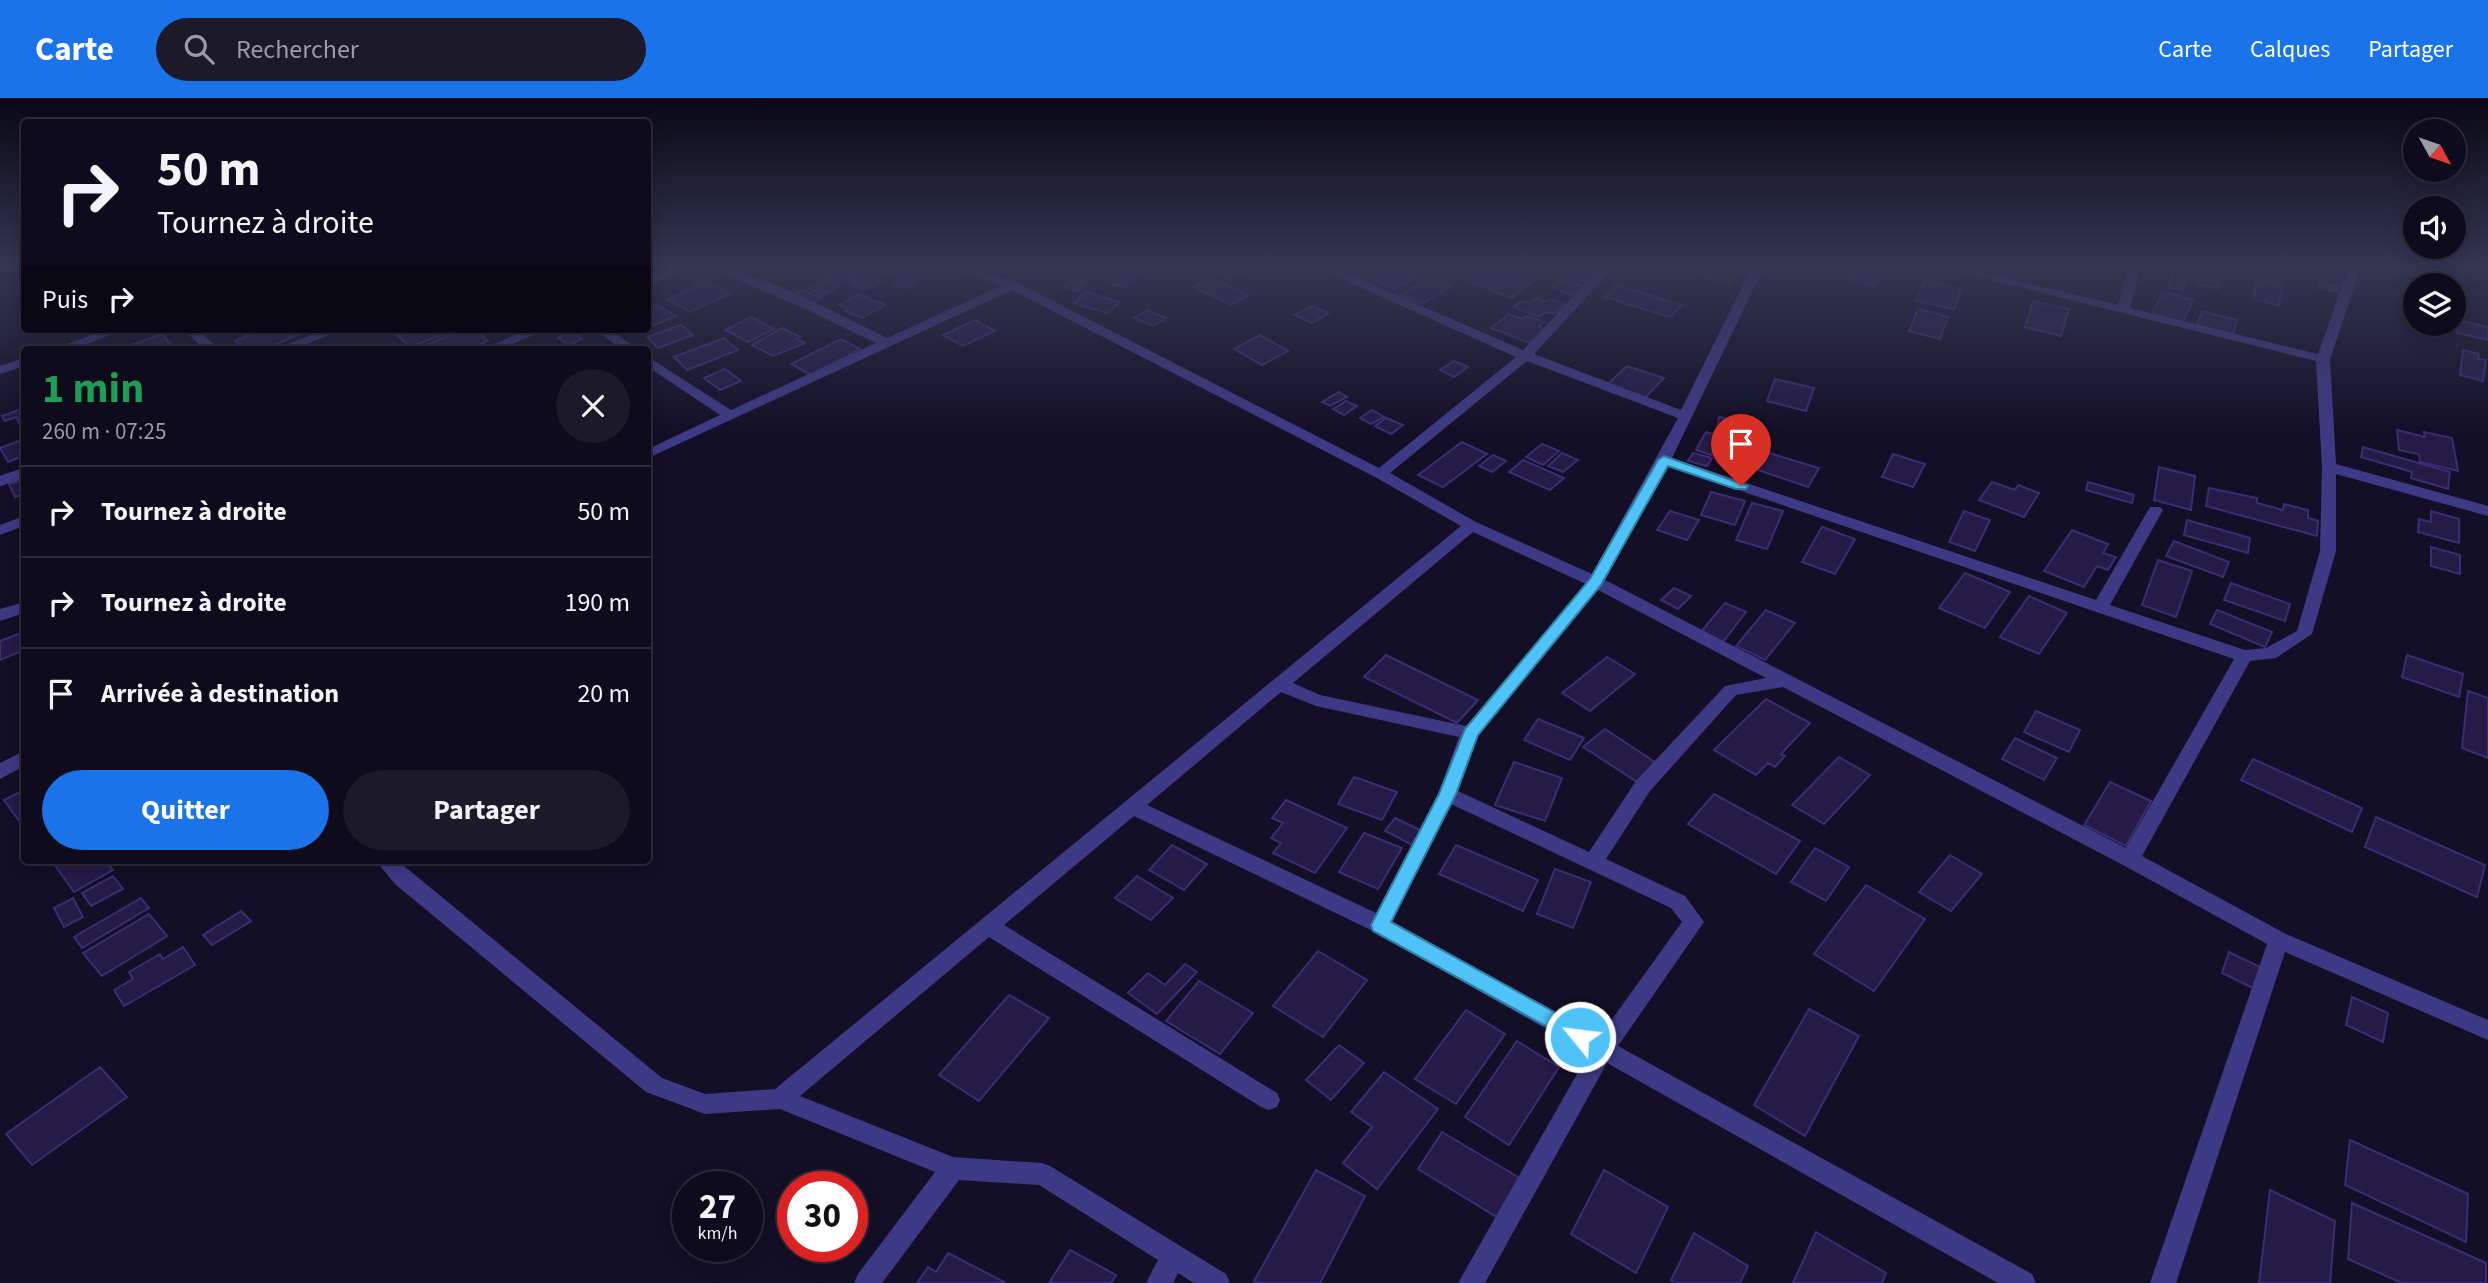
<!DOCTYPE html>
<html lang="fr">
<meta charset="utf-8">
<style>
:root{--surface:#0e0b1c;--page:#1c1929;--text:#f1f3f6;--muted:#9b9ba3;--line:#2e2b3b;--accent:#1a73e8}
body{margin:0;font-family:"Source Sans 3",sans-serif;background:var(--page);color:var(--text);height:100vh;display:flex;flex-direction:column;font-size:26px;white-space:nowrap}
*{box-sizing:border-box;margin:0}
p{font-size:23px;color:var(--muted)}
.icon{flex:none;width:38px;height:38px;fill:none;stroke:currentColor;stroke-width:2;stroke-linecap:round;stroke-linejoin:round}
.map{position:relative;flex:1;overflow:hidden}
.drawer{position:absolute;left:21px;top:248px;width:630px;height:518px;display:flex;flex-direction:column;background:var(--surface);border-radius:7px;box-shadow:0 4px 18px #0003,0 0 0 2px var(--line)}
.drawer>*{flex:none}
.banner{position:absolute;left:21px;top:21px;width:630px;height:214px;border-radius:7px;box-shadow:0 4px 18px #0003,0 0 0 2px var(--line);background:#0e0b1c;color:var(--text);overflow:hidden}
.needle{width:46px;rotate:130deg}
.tools{position:absolute;left:2403px;top:21px;display:grid;gap:14px}
.tools a{display:grid;place-items:center;width:63px;height:63px;border-radius:50%;background:var(--surface);box-shadow:0 4px 18px #0003,0 0 0 2px var(--line);font-size:35px}
.speed{position:absolute;left:672px;top:1073px;display:flex;gap:14px;font-size:35px;font-weight:700;text-align:center}
.speed>*{display:grid;place-content:center;width:91px;height:91px;border-radius:50%;background:var(--surface);box-shadow:0 4px 18px #0003,0 0 0 2px var(--line);line-height:1}
.speed small{font-size:18px;font-weight:400}
.speed .limit{border:10px solid #d22;background:#fff;color:#111}
.pin{position:absolute;display:grid;place-items:center;width:60px;height:60px;color:#fff;margin:-72px -30px;border-radius:50% 50% 50% 0;rotate:-45deg;box-shadow:0 0 7px #0007}
.pin .icon{rotate:45deg}
.me{position:absolute;width:77px;margin:-38px;rotate:299deg;stroke-linejoin:round;filter:drop-shadow(0 0 5px #0008)}
.turn{display:flex;align-items:center;gap:24px;height:147px;padding:0 21px;font-size:32px}
.turn .icon{width:91px;height:91px;stroke-width:2.5}
.turn b{display:block;font-size:49px;line-height:60px}
.then{display:flex;align-items:center;height:66px;padding:0 21px;background:#0003;gap:14px;font-size:26px}
.round{display:grid;place-items:center;flex:none;width:74px;height:74px;border-radius:37px;background:var(--page)}
.head{display:flex;align-items:center;justify-content:space-between;height:119px;padding:0 21px}
h1{font-size:42px;font-weight:700;line-height:52px;color:#1e9e55}
.action{display:flex;gap:14px;margin-top:auto;padding:14px 21px}
.action a{flex:1;height:80px;border-radius:42px;background:var(--accent);color:#fff;font-size:28px;font-weight:700;line-height:80px;text-align:center}
.action a+a{background:var(--page);color:var(--text)}
ul{padding:0;list-style:none}
li{display:flex;align-items:center;gap:21px;height:91px;padding:0 21px;border-top:2px solid var(--line)}
li div{flex:1}
li b{display:block;font-size:26px}
li em{font-style:normal}
header{display:flex;align-items:center;gap:42px;box-sizing:border-box;height:98px;padding:0 35px;background:var(--accent);color:#fff}
header strong{font-size:33px}
nav{display:flex;gap:38px;margin-inline-start:auto;font-size:24px}
.search{width:490px;height:63px;background:var(--page);display:flex;align-items:center;gap:18px;box-sizing:border-box;padding:0 24px;border-radius:38px;color:var(--muted);font-size:26px}
.map>svg:first-child{display:block}
</style>
<header>
<strong>Carte</strong>
<div class="search"><svg class="icon" aria-label="search" viewBox="0 0 24 24"><circle cx="10" cy="10" r="6"/><path d="M15 15l6 6"/></svg>Rechercher</div>
<nav><a>Carte</a><a>Calques</a><a>Partager</a></nav>
</header>
<div class="map">
<svg width="2488" height="1185" viewBox="0 0 2488 1185">
<rect width="100%" height="100%" fill="#130f26"/>
<g fill="#241b47" stroke="#3b2d73" stroke-width="2">
<path d="M870 169H898L904 171 894 179 867 171Z"/>
<path d="M1209 169H1251L1229 181Z"/>
<path d="M1489 169 1531 185 1511 200 1468 183Z"/>
<path d="M1577 169H1579L1599 176 1588 185 1567 177Z"/>
<path d="M1703 169H1741L1729 186 1697 177Z"/>
<path d="M1859 169H1877L1887 172 1874 188 1849 181Z"/>
<path d="M840 170 859 176 844 186 825 179Z"/>
<path d="M1121 170 1139 174 1124 189 1106 185Z"/>
<path d="M1398 171 1416 180 1393 191 1375 182Z"/>
<path d="M2174 172 2189 176 2183 192 2168 189Z"/>
<path d="M866 177 881 183 866 192 851 186Z"/>
<path d="M906 177 920 180 908 190 894 187Z"/>
<path d="M1432 179 1452 188 1422 206 1401 197Z"/>
<path d="M1211 180 1248 197 1231 207 1194 189Z"/>
<path d="M2201 180 2220 185 2218 191 2198 186Z"/>
<path d="M2257 180 2282 186 2279 207 2253 201Z"/>
<path d="M1074 181 1087 184 1077 193 1063 190Z"/>
<path d="M1562 181 1586 189 1575 198 1551 189Z"/>
<path d="M823 182 839 188 824 197 808 191Z"/>
<path d="M707 183 729 196 690 214 667 201Z"/>
<path d="M1924 183 1961 191 1954 211 1916 203Z"/>
<path d="M2319 184 2343 189V195L2319 190Z"/>
<path d="M1617 187 1682 207 1670 219 1605 199Z"/>
<path d="M803 192 822 200 805 210 785 201Z"/>
<path d="M1086 194 1120 204 1107 215 1073 205Z"/>
<path d="M2163 194 2193 202 2183 224 2152 216Z"/>
<path d="M858 196 885 207 862 220 845 213 848 211 839 207Z"/>
<path d="M1536 200 1547 204 1551 201 1567 206 1553 216 1546 214 1539 219 1513 209 1522 203 1528 205Z"/>
<path d="M2033 203 2069 211 2061 238 2025 229Z"/>
<path d="M656 206 676 218 650 229 648 228V209Z"/>
<path d="M1312 208 1328 215 1312 225 1295 217Z"/>
<path d="M1918 211 1948 219 1940 241 1909 233Z"/>
<path d="M1147 212 1166 220 1153 228 1134 220Z"/>
<path d="M2202 213 2237 222 2233 236 2197 227Z"/>
<path d="M1509 216 1522 221 1526 218 1544 224 1538 229 1546 231 1530 245 1491 230Z"/>
<path d="M751 219 774 231 748 244 725 232Z"/>
<path d="M975 222 995 233 963 248 943 237Z"/>
<path d="M2457 222 2488 229V242L2457 235Z"/>
<path d="M681 227 693 237 658 250 647 239Z"/>
<path d="M782 230 800 239 796 241 805 245 773 258 752 247Z"/>
<path d="M264 231H311L272 248 275 250 270 252H249L235 243Z"/>
<path d="M417 231H458L410 249 398 238Z"/>
<path d="M466 231H482L484 233 478 235 488 243 466 252H436L428 246Z"/>
<path d="M570 234 582 241 570 247 558 240Z"/>
<path d="M162 236 176 252H126L124 250Z"/>
<path d="M1260 237 1288 253 1262 267 1234 251Z"/>
<path d="M724 240 738 252 687 272 674 259Z"/>
<path d="M841 241 860 251 811 277 791 266Z"/>
<path d="M2463 252 2479 256 2478 261 2486 262 2483 283 2460 277Z"/>
<path d="M1454 263 1468 269 1454 279 1440 272Z"/>
<path d="M1627 268 1664 280 1644 301 1606 288Z"/>
<path d="M725 271 741 283 720 292 704 280Z"/>
<path d="M1775 281 1814 290 1806 313 1767 303Z"/>
<path d="M1339 294 1347 299 1330 308 1322 304Z"/>
<path d="M1346 303 1357 308 1344 317 1333 311Z"/>
<path d="M24 310 22 330 16 319 5 323 2 318Z"/>
<path d="M1372 312 1384 319 1371 326 1360 320Z"/>
<path d="M1719 319 1740 323 1738 336 1717 332Z"/>
<path d="M1386 320 1403 327 1391 336 1375 328Z"/>
<path d="M2397 332 2425 339 2424 334 2452 340 2458 373 2420 364 2419 356 2399 352Z"/>
<path d="M1706 334 1742 345 1737 353 1717 347 1711 357 1696 352Z"/>
<path d="M24 341V358L8 364 0 350Z"/>
<path d="M1462 344 1487 356 1443 389 1418 377Z"/>
<path d="M1542 346 1559 353 1543 367 1526 359Z"/>
<path d="M2363 349 2450 374 2448 391 2411 380 2412 374 2361 359Z"/>
<path d="M1562 355 1578 362 1563 374 1548 368Z"/>
<path d="M1693 355 1712 360 1707 368 1688 363Z"/>
<path d="M1769 355 1819 370 1808 389 1758 372Z"/>
<path d="M1893 356 1925 366 1913 389 1882 379Z"/>
<path d="M1493 357 1506 363 1492 374 1479 368Z"/>
<path d="M1523 362 1564 380 1550 392 1509 374Z"/>
<path d="M2159 369 2195 378 2191 412 2154 402Z"/>
<path d="M24 381V396L15 399 9 386Z"/>
<path d="M1992 384 2015 392 2018 387 2039 395 2024 419 1979 402Z"/>
<path d="M2088 384 2134 397 2132 405 2086 392Z"/>
<path d="M2209 390 2257 400V405L2283 412 2284 406 2308 412V420L2318 423 2317 438 2206 408Z"/>
<path d="M1711 394 1745 403 1735 427 1701 417Z"/>
<path d="M1752 405 1783 413 1767 451 1736 442Z"/>
<path d="M1670 413 1699 422 1687 442 1657 432Z"/>
<path d="M1964 413 1990 422 1975 453 1949 444Z"/>
<path d="M2431 413 2459 421V445L2418 434 2419 421 2431 424Z"/>
<path d="M2187 422 2250 440 2248 455 2184 437Z"/>
<path d="M1822 429 1855 441 1835 476 1802 464Z"/>
<path d="M2072 432 2108 446 2103 455 2116 459 2108 472 2097 468 2084 489 2044 473Z"/>
<path d="M2174 443 2229 464 2223 479 2166 458Z"/>
<path d="M2431 449 2460 457V476L2431 468Z"/>
<path d="M2158 462 2192 473 2176 519 2142 507Z"/>
<path d="M1965 475 2010 494 1985 530 1939 510Z"/>
<path d="M2231 485 2290 506 2285 523 2224 502Z"/>
<path d="M1674 490 1691 498 1678 511 1661 502Z"/>
<path d="M2029 498 2067 515 2039 556 2000 539Z"/>
<path d="M1725 505 1746 514 1723 544 1701 534Z"/>
<path d="M1766 512 1795 525 1765 562 1736 548Z"/>
<path d="M2217 512 2272 534 2265 549 2210 526Z"/>
<path d="M24 534V552L0 562V543Z"/>
<path d="M1386 557 1478 602 1457 625 1364 579Z"/>
<path d="M2407 557 2463 576 2459 599 2402 579Z"/>
<path d="M1607 559 1635 576 1590 613 1562 595Z"/>
<path d="M2468 593 2488 600V660L2462 650Z"/>
<path d="M1766 601 1810 625 1781 656 1785 658 1775 669 1768 665 1756 677 1714 652Z"/>
<path d="M2036 613 2080 632 2069 654 2024 634Z"/>
<path d="M1538 621 1584 640 1570 662 1524 642Z"/>
<path d="M1605 631 1658 666 1637 684 1583 649Z"/>
<path d="M2015 640 2057 660 2044 682 2002 661Z"/>
<path d="M1839 659 1870 677 1824 726 1792 707Z"/>
<path d="M2253 661 2362 710 2352 734 2241 682Z"/>
<path d="M1514 664 1562 680 1545 723 1495 707Z"/>
<path d="M1354 679 1397 694 1382 722 1338 706Z"/>
<path d="M2110 684 2151 703 2126 748 2084 727Z"/>
<path d="M24 692V720L19 723 4 702Z"/>
<path d="M1714 696 1800 743 1776 776 1688 726Z"/>
<path d="M1286 702 1347 730 1315 775 1273 755 1281 745 1271 740 1283 725 1272 720Z"/>
<path d="M2376 719 2485 767 2477 799 2365 749Z"/>
<path d="M1395 720 1422 733 1412 747 1385 733Z"/>
<path d="M1364 735 1402 750 1378 791 1339 774Z"/>
<path d="M1172 747 1207 766 1184 792 1149 772Z"/>
<path d="M1456 747 1538 782 1523 813 1439 776Z"/>
<path d="M1815 750 1849 769 1826 803 1791 784Z"/>
<path d="M1950 757 1982 776 1951 813 1919 794Z"/>
<path d="M52 763H106L113 772 74 794Z"/>
<path d="M1555 771 1591 784 1573 830 1537 816Z"/>
<path d="M113 778 123 791 91 808 82 795Z"/>
<path d="M1137 778 1173 800 1151 822 1115 800Z"/>
<path d="M1866 787 1925 821 1874 893 1814 856Z"/>
<path d="M73 800 83 819 64 829 54 810Z"/>
<path d="M141 800 149 810 82 850 74 839Z"/>
<path d="M241 813 251 823 212 847 203 837Z"/>
<path d="M149 816 167 838 102 878 83 855Z"/>
<path d="M183 849 195 867 124 908 114 892 133 881 129 874 160 856 163 861Z"/>
<path d="M1318 853 1367 882 1323 939 1273 908Z"/>
<path d="M2229 854 2260 869 2253 890 2222 875Z"/>
<path d="M1185 866 1197 874 1157 916 1128 895 1148 875 1165 887Z"/>
<path d="M1199 883 1253 915 1220 956 1166 923Z"/>
<path d="M1009 897 1049 920 979 1003 939 977Z"/>
<path d="M2352 899 2388 915 2383 944 2346 927Z"/>
<path d="M1809 911 1859 938 1805 1038 1754 1007Z"/>
<path d="M1466 912 1505 936 1456 1006 1415 981Z"/>
<path d="M1517 943 1559 969 1509 1047 1465 1019Z"/>
<path d="M1339 947 1364 965 1331 1002 1306 982Z"/>
<path d="M100 969 127 999 32 1067 6 1036Z"/>
<path d="M1384 974 1438 1011 1377 1091 1343 1065 1372 1029 1351 1014Z"/>
<path d="M1442 1034 1523 1082 1500 1121 1418 1071Z"/>
<path d="M2350 1042 2468 1096 2466 1144 2345 1087Z"/>
<path d="M1316 1072 1365 1098 1320 1185H1258L1254 1183Z"/>
<path d="M1604 1072 1668 1109 1636 1175 1571 1136Z"/>
<path d="M2270 1092 2335 1123 2330 1185H2259Z"/>
<path d="M2352 1105 2486 1165V1185H2402L2348 1161Z"/>
<path d="M1816 1134 1886 1175 1882 1185H1793Z"/>
<path d="M1694 1135 1748 1168 1740 1185H1675L1671 1182Z"/>
<path d="M1070 1152 1116 1177 1111 1185H1049Z"/>
<path d="M948 1155 1006 1185H917L928 1169 936 1174Z"/>
</g>
<g fill="none" stroke-linecap="round" stroke-linejoin="round">
<path stroke="#3d3a85" stroke-width="10" d="M0 383 24 375"/>
<g fill="#3d3a85" fill-rule="evenodd">
<path d="M673 169H690L648 190V182Z"/>
<path d="M707 169C753 169 843 219 887 240L1001 188 948 169H968L1016 184 1379 370 1516 259 1315 169H1332L1523 252 1601 169H1614L1534 256 1681 312 1752 169H1764L1672 360 2096 502 2150 409H2160L2163 412 2110 507 2245 552 2266 550 2297 533 2320 453 2322 369 2316 263 1939 169H1962L2118 207 2129 169H2141L2130 210 2318 256 2349 169H2361L2330 261 2336 366 2488 408V418L2336 376V453L2312 536 2276 560 2250 563 2142 758 2286 836 2488 922V942L2285 854 2176 1185H2150L2267 846 2123 767 1783 589 1736 597 1650 693 1606 761 1685 798 1704 824 1618 948 2032 1176 2036 1185H1998L1607 965 1485 1185H1458L1589 955 1373 833 1134 718 1004 827 1277 995 1280 1002 1277 1009 1269 1012 1261 1009 989 839 800 998 953 1059 1042 1065 1050 1068 1226 1176 1230 1185H1194L1178 1175 1173 1185H1146L1158 1162 1039 1087 959 1082 882 1185H854L858 1176 935 1074 780 1011 705 1016 646 994 395 786 376 763H398L662 980 705 996 775 991 1461 428 1375 379 1012 192 648 360V351L720 317 648 269V259L731 312 876 245 799 208ZM1527 263 1678 320 1592 476 1476 424 1390 375ZM1668 368 2234 561 2126 750 1605 482ZM1473 434 1586 486 1466 628 1320 597 1293 585ZM1598 492 1766 580 1725 588 1636 683 1589 754 1458 693 1478 638ZM1281 594 1316 608 1459 639 1438 696 1376 815 1147 707ZM1451 706 1671 810 1682 824 1600 938 1392 824Z"/>
<path d="M107 231H125L72 252H52Z"/>
<path d="M183 231H197L220 252H205Z"/>
<path d="M326 231H344L292 252H273Z"/>
<path d="M529 231H547L499 252H480Z"/>
<path d="M594 231H609L639 252H623Z"/>
<path d="M24 260V268L0 276V268Z"/>
<path d="M24 418V428L0 437V427Z"/>
<path d="M24 504V515L0 523V511Z"/>
<path d="M24 653V668L0 681V665Z"/>
</g>
</g>
<linearGradient id="sky" x2="0" y2="1"><stop stop-color="#0a0815"/><stop offset="0.5" stop-color="#333752"/><stop offset="1" stop-color="#333752" stop-opacity="0"/></linearGradient>
<rect width="2488" height="335" fill="url(#sky)"/>
<path fill="#4fc3f7" stroke="#337fa1" stroke-width="2" d="M1664 358 1748 388 1746 391H1736L1668 368 1601 487 1478 637 1456 696 1391 824 1587 932 1590 939 1587 945 1580 947 1373 833 1371 827 1439 696 1465 631 1590 481 1658 362Z"/>
</svg>
<div class="tools">
<a><svg class="needle" viewBox="-14 -14 28 28"><path d="M0-13l5 13h-10z" fill="#e53935"/><path d="M0 13l5-13h-10z" fill="#9b9ba3"/></svg></a>
<a><svg class="icon" aria-label="sound" viewBox="0 0 24 24"><path d="M4 9h4l5-4v14l-5-4H4zM17 9q2 3 0 6"/></svg></a>
<a><svg class="icon" aria-label="layers" viewBox="0 0 24 24"><path d="M12 4l9 5-9 5-9-5zM3 14l9 5 9-5"/></svg></a>
</div>
<div class="speed"><div>27<small>km/h</small></div><div class="limit">30</div></div>
<div class="pin" style="left:1741px;top:388px;background:#d93025"><svg class="icon" aria-label="arrive" viewBox="0 0 24 24"><path d="M6 21V4h12l-3 4 3 4H6"/></svg></div>
<svg class="me" style="left:1580px;top:939px" viewBox="-20 -20 40 40"><circle r="17" fill="#4fc3f7" stroke="#fff" stroke-width="3"/><path d="M0-11L8 9 0 5-8 9z" fill="#fff"/></svg>
<div class="banner">
<div class="turn"><svg class="icon" aria-label="right" viewBox="0 0 24 24"><path d="M7 20v-9h11M14 6l5 5-5 5"/></svg><div><b>50 m</b>Tournez à droite</div></div>
<div class="then">Puis<svg class="icon" aria-label="right" viewBox="0 0 24 24"><path d="M7 20v-9h11M14 6l5 5-5 5"/></svg></div>
</div>
<section class="drawer">
<div class="head"><div><h1>1 min</h1><p>260 m · 07:25</p></div><a class="round"><svg class="icon" aria-label="close" viewBox="0 0 24 24"><path d="M6 6l12 12M18 6L6 18"/></svg></a></div>
<ul>
<li><svg class="icon" aria-label="right" viewBox="0 0 24 24"><path d="M7 20v-9h11M14 6l5 5-5 5"/></svg><div><b>Tournez à droite</b></div><em>50 m</em></li>
<li><svg class="icon" aria-label="right" viewBox="0 0 24 24"><path d="M7 20v-9h11M14 6l5 5-5 5"/></svg><div><b>Tournez à droite</b></div><em>190 m</em></li>
<li><svg class="icon" aria-label="arrive" viewBox="0 0 24 24"><path d="M6 21V4h12l-3 4 3 4H6"/></svg><div><b>Arrivée à destination</b></div><em>20 m</em></li>
</ul>
<div class="action"><a>Quitter</a><a>Partager</a></div>
</section>
</div>
